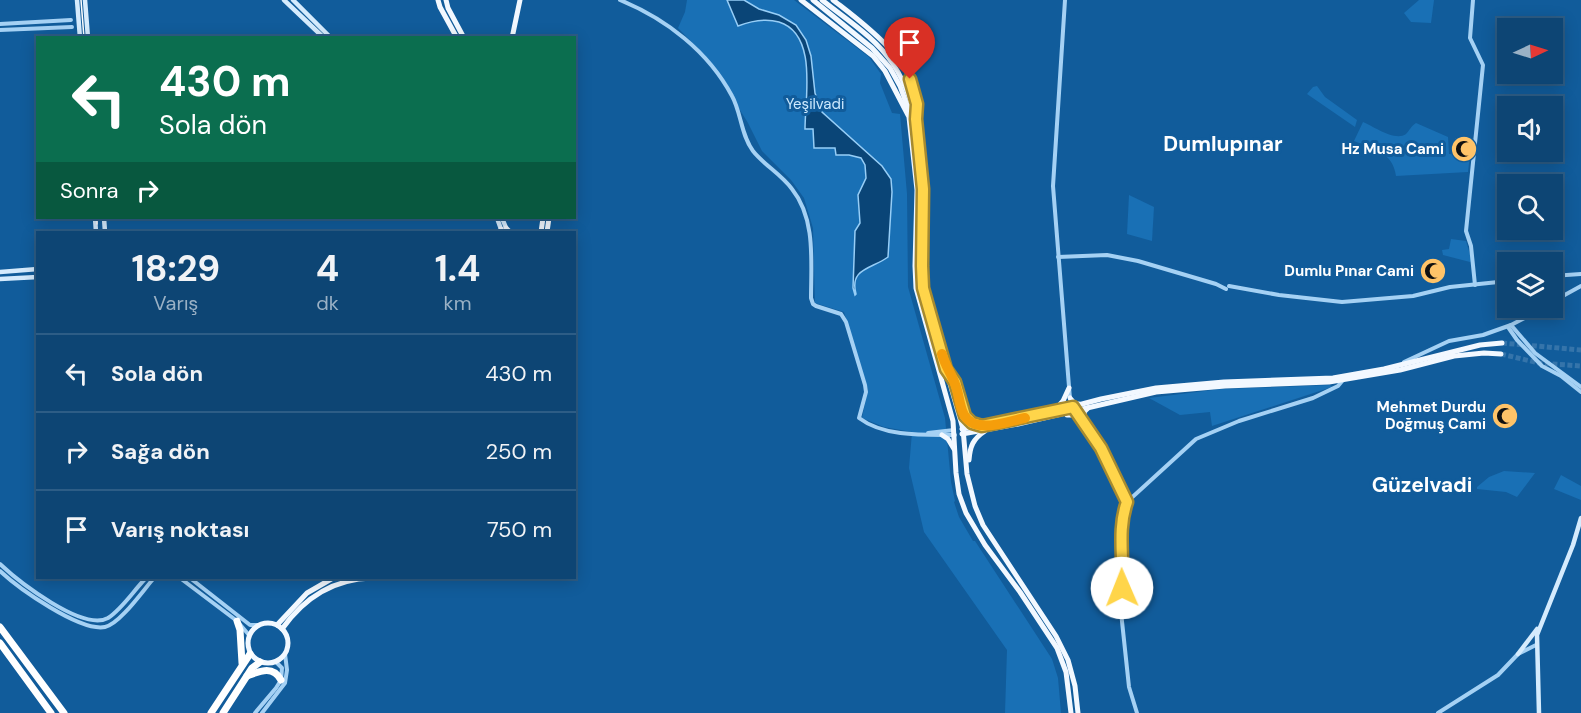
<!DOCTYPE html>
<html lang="tr">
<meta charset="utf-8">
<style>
:root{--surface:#0d4574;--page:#1b4f7c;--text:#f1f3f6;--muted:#9ab1c5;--line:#2d5d86}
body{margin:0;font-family:"DM Sans",sans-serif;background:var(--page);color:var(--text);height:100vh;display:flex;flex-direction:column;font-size:22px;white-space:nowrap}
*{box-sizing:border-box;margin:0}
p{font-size:20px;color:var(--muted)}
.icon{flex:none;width:33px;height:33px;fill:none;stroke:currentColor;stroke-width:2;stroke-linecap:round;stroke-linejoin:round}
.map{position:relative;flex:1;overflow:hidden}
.panel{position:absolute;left:36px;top:231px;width:540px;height:348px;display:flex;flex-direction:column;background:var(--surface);border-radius:0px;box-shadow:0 3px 15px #0003,0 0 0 2px var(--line)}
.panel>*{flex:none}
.top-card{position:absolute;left:36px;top:36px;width:540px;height:183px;border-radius:0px;box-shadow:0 3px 15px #0003,0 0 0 2px var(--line);background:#0b6e4f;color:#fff;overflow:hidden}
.needle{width:39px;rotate:86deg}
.tools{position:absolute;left:1497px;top:18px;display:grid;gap:12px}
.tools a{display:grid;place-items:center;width:66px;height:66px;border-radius:0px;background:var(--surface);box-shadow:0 3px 15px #0003,0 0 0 2px var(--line);font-size:30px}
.pin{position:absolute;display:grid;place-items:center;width:51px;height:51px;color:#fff;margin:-62px -26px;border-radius:50% 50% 50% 0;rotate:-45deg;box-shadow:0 0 6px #0007}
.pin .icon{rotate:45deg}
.me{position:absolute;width:66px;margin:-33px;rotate:359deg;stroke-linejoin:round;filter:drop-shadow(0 0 4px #0008)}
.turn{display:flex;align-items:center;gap:21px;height:126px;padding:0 24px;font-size:27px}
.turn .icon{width:78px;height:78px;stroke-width:2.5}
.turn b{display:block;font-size:42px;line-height:51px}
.then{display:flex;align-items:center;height:57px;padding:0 24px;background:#0003;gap:12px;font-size:22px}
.eta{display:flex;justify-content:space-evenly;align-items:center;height:102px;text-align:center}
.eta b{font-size:36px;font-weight:700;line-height:42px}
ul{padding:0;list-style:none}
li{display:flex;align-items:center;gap:18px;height:78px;padding:0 24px;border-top:2px solid var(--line)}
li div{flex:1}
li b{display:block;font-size:22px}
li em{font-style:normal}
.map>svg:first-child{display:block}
</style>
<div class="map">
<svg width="1581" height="713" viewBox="0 0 1581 713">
<rect width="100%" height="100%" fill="#115c9b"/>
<g fill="#1970b5">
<path d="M687 0H794L869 57 881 74 880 83 892 113 900 114 907 194 908 287 945 418 951 482 955 501 954 502 959 517 973 541H975L1052 659 1058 678 1061 713H1005L1007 650 924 532 909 468 912 432 884 427 862 418 868 390 844 312 815 303 813 228 804 198 791 180 762 151 748 123 709 60 678 28 685 12Z"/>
<path d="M1419 0H1434L1431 23 1411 22 1404 13Z"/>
<path d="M1317 86 1325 97 1357 120 1355 127 1307 94 1313 87Z"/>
<path d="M1363 122C1373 126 1395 142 1406 134 1410 130 1411 126 1416 123L1448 137 1449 154 1470 155 1468 172 1396 176C1393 152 1373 149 1354 141Z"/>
<path d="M1129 195 1154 207 1152 241 1127 234Z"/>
<path d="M1451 239 1466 241 1472 261 1470 262 1443 255 1442 250 1449 249Z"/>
<path d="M1330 385 1332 387 1212 426 1210 412 1180 415 1149 398 1221 389Z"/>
<path d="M1504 471 1535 473 1517 497 1506 492 1477 489V487L1489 477Z"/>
<path d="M1561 475 1581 486V500L1554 489Z"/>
</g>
<path fill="#0a4577" stroke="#97cef7" stroke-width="1.5" d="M727 0H744L759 9 779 15 796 25 806 40 811 56 815 93 822 112 882 166 891 179 892 192 888 257C872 269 849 268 856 294L855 295 853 288 855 231 860 223 858 195 866 178 865 165 861 158 849 155H836L835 148H814L813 129H805C805 98 818 34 779 22 765 18 751 21 738 26Z"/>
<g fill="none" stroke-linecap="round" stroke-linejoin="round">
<g stroke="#3574aa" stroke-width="5" stroke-dasharray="5 2.5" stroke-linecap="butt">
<path d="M1502 343 1581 350"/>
<path d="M1501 354 1539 363 1581 366"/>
</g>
<g stroke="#a5d1f4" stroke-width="4">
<path d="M620 0C666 19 708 51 732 96 741 112 741 135 753 151 764 165 781 174 792 189 816 219 811 262 811 298L813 304 816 306 841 314 846 322 865 385 866 392 859 418C884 437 924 435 955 435"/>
<path d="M1065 0 1053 186 1070 399"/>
<path d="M1473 0 1470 38 1483 65 1466 231 1471 246 1475 285"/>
<path d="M0 24 71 20"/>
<path d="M0 30 72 27"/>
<path d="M1058 257 1107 255 1138 261 1216 284 1226 289"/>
<path d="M1552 276 1581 274"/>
<path d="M1229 286 1279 295 1342 302 1413 296 1450 287 1508 281"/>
<path d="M1552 302 1581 286"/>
<path d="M1511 325 1535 353 1581 387"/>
<path d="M1508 327 1517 340 1542 366 1561 376 1581 392"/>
<path d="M1404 362 1449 341 1483 335 1511 325 1544 308"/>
<path d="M1085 426 1101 448 1127 502"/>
<path d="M928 433 954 430"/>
<path d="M0 564C18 581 83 632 108 618 122 609 134 590 146 578"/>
<path d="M0 571C18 588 80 632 105 627 120 624 144 589 154 578"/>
<path d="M180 578 237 621 249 635"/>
<path d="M190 578 250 625H258"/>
<path d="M255 713 276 688 281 680 282 668 276 662"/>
<path d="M262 713 285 683 287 670 285 654"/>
<path d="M1137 713 1129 687 1121 612 1123 577 1120 532 1123 513 1127 502 1196 439 1239 421 1313 398 1338 386 1343 380"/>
<path d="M1438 713 1498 675 1518 654 1536 645"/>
</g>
<g stroke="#d5ebfd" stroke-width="4.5">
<path d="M77 0 80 38"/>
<path d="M85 0 88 38"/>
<path d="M284 0 324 38"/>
<path d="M293 0 331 38"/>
<path d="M95 218 96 232"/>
<path d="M104 218 105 232"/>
<path d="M497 218 502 232"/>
<path d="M502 218 507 230"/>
<path d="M0 272 38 269"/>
<path d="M0 279 38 277"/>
<path d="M1518 654 1537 629"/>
<path d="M1539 713 1537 635 1573 545 1581 518"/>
</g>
<g stroke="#f2f8ff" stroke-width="5">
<path d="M438 0 440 7 457 38"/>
<path d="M446 0 448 8 464 38"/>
<path d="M801 0 873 56 885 71 908 115"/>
<path d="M813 0 872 48 890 68 900 86 908 108 917 190 915 266 916 288 953 421 956 473 959 494 966 513 985 545 1020 592 1057 648 1066 672 1071 713"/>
<path d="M822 0C847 20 876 38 893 64 934 125 918 218 923 288L963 429 967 474 975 506 983 525 1056 636 1068 660 1075 686 1078 713"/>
<path d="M833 0C865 25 922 65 916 112"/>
<path d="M512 38 520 0"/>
<path d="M506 228 510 232"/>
<path d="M501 232V229"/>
<path d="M541 232 543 218"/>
<path d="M547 232 549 218"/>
<path d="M950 375C963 394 956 417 981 426"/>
<path d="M1070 398 1075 404H1079"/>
<path d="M1056 409 1063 401 1069 388"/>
<path d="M1067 415H1073L1087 428"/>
<path d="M1086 427 1084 412 1088 408"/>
<path d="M962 429 1033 417 1101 399 1156 388 1224 382 1333 378 1384 369 1480 345 1502 343"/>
<path d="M962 434 1018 424 1156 392 1225 386 1329 382 1400 370 1454 356 1484 353 1501 354"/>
<path d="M942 435 948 439 954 449"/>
<path d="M969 460C970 446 973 439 985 431"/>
<circle cx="268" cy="643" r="20"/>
<path d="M277 625 307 593 333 578"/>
<path d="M282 629C304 598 334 579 372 578"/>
</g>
<g stroke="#fff" stroke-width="7">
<path d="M237 621 240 630 242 663"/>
<path d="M0 627 64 713"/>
<path d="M0 643 51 713"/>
<path d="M247 676C260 671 273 665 281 680"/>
<path d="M211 713 250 654"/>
<path d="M223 713 252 668 260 662"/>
</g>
<g stroke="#fff" stroke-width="1.5">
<path d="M81 0 84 38"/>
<path d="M97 218V224"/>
</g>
</g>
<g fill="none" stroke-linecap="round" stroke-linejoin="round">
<g stroke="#a68a30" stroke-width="15">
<path id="route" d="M910 79 917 104 916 119 923 189 922 266 923 288 946 369 955 382 965 416 972 423 982 426 1073 407 1101 448 1127 502C1117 530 1124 558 1122 588"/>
</g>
<use href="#route" stroke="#ffd54a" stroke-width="10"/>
<path stroke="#f59e0b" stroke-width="10" d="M942 354C945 365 951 373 955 384 959 393 959 406 964 415 976 435 1008 421 1025 418"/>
</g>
<defs>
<g id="mosque-disc" transform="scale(1.35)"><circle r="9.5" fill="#ffc368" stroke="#115c9b"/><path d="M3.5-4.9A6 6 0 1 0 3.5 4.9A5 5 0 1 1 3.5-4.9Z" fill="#111"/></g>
</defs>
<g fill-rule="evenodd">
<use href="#mosque-disc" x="1464" y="149"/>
<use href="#mosque-disc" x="1433" y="271"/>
<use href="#mosque-disc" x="1505" y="416"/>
</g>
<g text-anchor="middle" stroke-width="6" stroke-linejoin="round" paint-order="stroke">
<g font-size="15" fill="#cde9fe" stroke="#115c9b">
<text x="815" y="109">Yeşilvadi</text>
</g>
<g font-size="15" font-weight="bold" fill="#fff" stroke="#115c9b" text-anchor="end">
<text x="1444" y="154">Hz Musa Cami</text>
<text x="1414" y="276">Dumlu Pınar Cami</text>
<text x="1486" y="412">Mehmet Durdu<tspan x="1486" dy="17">Doğmuş Cami</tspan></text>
</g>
<g font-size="21" font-weight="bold" fill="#fff" stroke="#115c9b">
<text x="1223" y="151">Dumlupınar</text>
<text x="1422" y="492">Güzelvadi</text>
</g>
</g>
</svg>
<div class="tools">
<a><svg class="needle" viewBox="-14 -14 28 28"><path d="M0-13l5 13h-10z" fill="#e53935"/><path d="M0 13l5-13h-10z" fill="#9ab1c5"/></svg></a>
<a><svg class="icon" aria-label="sound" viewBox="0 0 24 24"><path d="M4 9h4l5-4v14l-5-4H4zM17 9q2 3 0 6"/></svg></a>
<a><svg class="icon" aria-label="search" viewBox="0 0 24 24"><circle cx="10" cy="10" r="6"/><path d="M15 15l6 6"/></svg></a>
<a><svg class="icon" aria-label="layers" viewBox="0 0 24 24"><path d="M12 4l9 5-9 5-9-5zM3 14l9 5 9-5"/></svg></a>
</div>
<div class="pin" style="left:910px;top:79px;background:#d93025"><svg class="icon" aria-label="arrive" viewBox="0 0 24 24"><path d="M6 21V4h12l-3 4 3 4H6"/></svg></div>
<svg class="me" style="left:1122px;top:588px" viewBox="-20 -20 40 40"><circle r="19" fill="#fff"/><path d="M0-13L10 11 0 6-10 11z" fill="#ffd54a"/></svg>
<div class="top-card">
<div class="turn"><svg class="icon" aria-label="left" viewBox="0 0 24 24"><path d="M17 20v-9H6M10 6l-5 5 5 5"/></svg><div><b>430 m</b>Sola dön</div></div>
<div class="then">Sonra<svg class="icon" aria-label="right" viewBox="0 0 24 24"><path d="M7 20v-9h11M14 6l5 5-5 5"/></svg></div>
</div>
<section class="panel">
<div class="eta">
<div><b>18:29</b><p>Varış</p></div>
<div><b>4</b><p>dk</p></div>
<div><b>1.4</b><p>km</p></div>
</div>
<ul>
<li><svg class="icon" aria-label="left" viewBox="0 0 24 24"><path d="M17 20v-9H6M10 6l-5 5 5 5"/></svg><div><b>Sola dön</b></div><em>430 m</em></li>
<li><svg class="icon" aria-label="right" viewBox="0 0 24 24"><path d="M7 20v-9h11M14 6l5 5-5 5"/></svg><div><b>Sağa dön</b></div><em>250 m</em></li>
<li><svg class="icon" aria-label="arrive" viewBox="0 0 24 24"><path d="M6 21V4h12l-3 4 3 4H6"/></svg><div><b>Varış noktası</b></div><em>750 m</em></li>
</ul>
</section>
</div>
